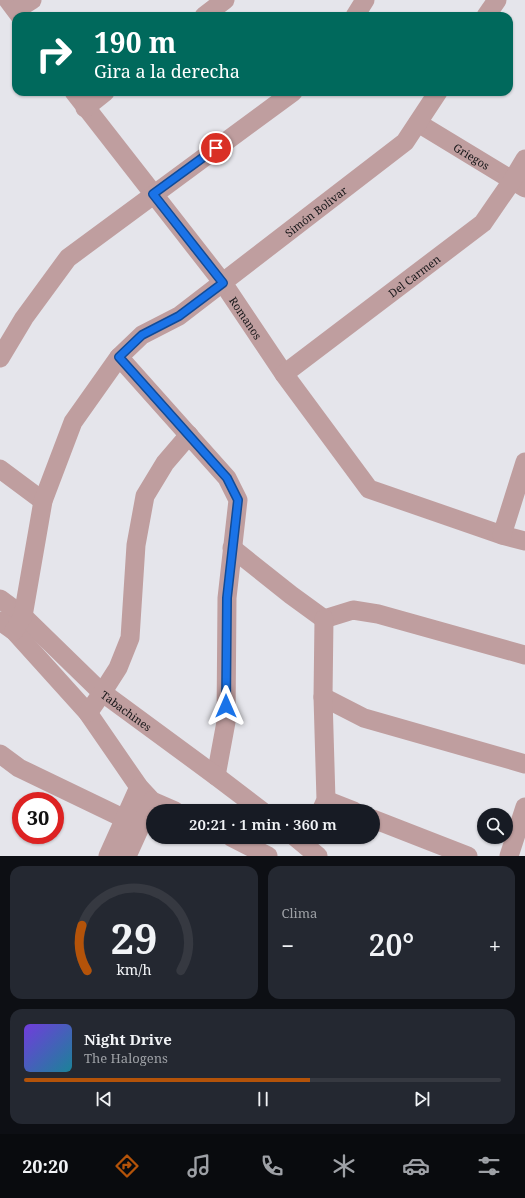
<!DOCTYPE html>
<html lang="es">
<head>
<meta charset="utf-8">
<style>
  :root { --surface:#171b24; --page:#242831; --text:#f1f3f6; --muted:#9ea1a6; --line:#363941; --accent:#b45309 }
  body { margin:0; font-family:"Noto Serif",serif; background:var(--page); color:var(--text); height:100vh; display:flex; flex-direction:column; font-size:15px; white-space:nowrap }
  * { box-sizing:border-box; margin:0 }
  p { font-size:13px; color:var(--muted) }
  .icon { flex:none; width:22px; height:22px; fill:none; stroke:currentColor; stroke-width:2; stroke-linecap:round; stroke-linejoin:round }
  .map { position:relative; height:856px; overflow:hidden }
  .drawer { display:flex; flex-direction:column; gap:10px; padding:10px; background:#0d0f14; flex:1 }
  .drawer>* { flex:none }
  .hud { position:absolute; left:12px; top:12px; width:501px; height:84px; border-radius:12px; box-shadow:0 1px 3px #0004; background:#00695c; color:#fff; overflow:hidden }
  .buttons { position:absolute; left:477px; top:808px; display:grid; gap:8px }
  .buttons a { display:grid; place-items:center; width:36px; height:36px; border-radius:50%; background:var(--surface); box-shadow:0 1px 3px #0004; font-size:20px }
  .speed { position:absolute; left:12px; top:792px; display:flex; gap:8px; font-size:20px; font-weight:700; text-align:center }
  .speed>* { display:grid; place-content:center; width:52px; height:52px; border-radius:50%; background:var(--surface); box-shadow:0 1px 3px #0004; line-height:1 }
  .speed .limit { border:6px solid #d22; background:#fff; color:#111 }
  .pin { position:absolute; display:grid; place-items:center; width:34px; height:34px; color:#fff; margin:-17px; border:2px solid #fff; border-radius:50%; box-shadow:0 1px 4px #0007 }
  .me { position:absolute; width:44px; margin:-22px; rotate:0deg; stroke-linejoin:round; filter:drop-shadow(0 0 3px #0008) }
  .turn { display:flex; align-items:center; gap:14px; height:84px; padding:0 16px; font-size:18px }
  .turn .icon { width:52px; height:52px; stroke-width:2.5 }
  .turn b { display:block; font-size:28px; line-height:34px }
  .big { font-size:30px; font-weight:600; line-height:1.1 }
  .drawer .card { flex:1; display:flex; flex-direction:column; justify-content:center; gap:6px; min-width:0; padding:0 14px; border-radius:12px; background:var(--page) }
  .drawer .dial { align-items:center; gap:0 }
  .dial svg { height:104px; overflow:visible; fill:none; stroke:var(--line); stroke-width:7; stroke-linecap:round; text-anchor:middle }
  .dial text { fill:var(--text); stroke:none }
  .song { display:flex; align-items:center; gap:12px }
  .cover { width:48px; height:48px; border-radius:6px; background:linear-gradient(135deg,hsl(260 70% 55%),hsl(190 70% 35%)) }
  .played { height:4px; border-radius:2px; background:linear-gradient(90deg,var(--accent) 60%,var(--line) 60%) }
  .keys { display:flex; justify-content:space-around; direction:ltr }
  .heat { display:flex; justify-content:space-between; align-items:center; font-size:22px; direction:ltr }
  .drawer .tiles { flex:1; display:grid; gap:10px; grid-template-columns:1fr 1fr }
  .card:last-child { grid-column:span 2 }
  .trip { position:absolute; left:146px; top:804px; width:234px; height:40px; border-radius:20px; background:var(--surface); box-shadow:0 1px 3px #0004; font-weight:600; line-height:40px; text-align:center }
  .dock { display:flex; height:64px; justify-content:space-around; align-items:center; background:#090b0e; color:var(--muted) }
  .dock .icon { width:28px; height:28px }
  .dock .current { color:var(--accent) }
  .dock b { font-size:18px; color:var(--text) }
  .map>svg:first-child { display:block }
</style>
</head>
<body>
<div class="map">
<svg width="525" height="856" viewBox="0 0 525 856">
  <rect width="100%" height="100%" fill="#e5e5eb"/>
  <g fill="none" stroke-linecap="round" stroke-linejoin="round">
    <g stroke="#bf9e9f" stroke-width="19">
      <path d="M 8,0 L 20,16"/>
      <path d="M 16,10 L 32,0"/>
      <path d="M 204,16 L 225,0"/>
      <path d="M 355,16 L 365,0"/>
      <path d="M 486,16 L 497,0"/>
      <path id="s1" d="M 74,92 L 223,283 L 284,374 L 369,489 L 502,535 L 525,541"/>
      <path d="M 85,108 L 105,92"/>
      <path id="s2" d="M 418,123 L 525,188"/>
      <path d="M 119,357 L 227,478 L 238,500 L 227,598 L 226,722 L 216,776"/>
      <path d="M 0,358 L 24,318 L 68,258 L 293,92"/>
      <path id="s3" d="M 284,374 L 483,223 L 512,181 L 525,159"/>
      <path d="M 0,469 L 43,501"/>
      <path d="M 502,535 L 525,462"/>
      <path d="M 232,548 L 291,595 L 324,619"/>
      <path id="s4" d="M 0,599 L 23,616 L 99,690 L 216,776 L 262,811"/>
      <path d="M 324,619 L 353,610 L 378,614 L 525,655"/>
      <path d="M 0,621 L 14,631 L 88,713 L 139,787 L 152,801 L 175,811"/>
      <path id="s5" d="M 14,631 L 23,616 L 43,501 L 73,422 L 119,357 L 142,335 L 179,316 L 405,142 L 438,92"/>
      <path d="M 323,697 L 364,718 L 525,764"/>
      <path d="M 88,713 L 102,693 L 118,668 L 130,638 L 136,545 L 145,496 L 165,463 L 189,435"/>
      <path d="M 0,754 L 19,768 L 125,819"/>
      <path d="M 326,800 L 354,811"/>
      <path d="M 321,811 L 326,800 L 323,697 L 324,619"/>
      <path d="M 373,819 L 468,856"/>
      <path d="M 231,837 L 268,856"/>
      <path d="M 295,837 L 318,856"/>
      <path d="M 108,856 L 139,787"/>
      <path d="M 127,856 L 152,801"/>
      <path d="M 509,856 L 525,807"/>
    </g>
  </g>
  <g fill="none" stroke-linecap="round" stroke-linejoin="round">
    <defs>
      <path id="route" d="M 216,148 L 153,194 L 223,283 L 179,316 L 142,335 L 119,357 L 227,478 L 238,500 L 227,598 L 226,706"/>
    </defs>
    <use href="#route" stroke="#114b97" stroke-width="10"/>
    <use href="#route" stroke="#1a73e8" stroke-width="7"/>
  </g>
  <g text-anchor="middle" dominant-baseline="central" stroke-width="4" stroke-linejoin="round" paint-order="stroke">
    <g font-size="11" fill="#161618" stroke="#f3f2f8">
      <text stroke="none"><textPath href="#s2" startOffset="63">Griegos</textPath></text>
      <text stroke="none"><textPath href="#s5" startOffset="544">Simón Bolivar</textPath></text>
      <text stroke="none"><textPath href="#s3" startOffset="163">Del Carmen</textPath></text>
      <text stroke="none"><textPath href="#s1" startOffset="284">Romanos</textPath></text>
      <text stroke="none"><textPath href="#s4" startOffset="169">Tabachines</textPath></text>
    </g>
  </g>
</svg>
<div class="buttons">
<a><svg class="icon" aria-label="search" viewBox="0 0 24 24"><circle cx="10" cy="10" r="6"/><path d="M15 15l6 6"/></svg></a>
</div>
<div class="speed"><div class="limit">30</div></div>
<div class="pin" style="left:216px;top:148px;background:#d93025"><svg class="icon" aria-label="arrive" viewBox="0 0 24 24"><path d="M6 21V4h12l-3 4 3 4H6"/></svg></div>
<svg class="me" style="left:226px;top:706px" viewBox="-20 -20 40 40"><path d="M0-17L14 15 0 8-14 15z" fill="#1a73e8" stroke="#fff" stroke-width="4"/></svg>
<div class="trip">20:21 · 1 min · 360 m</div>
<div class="hud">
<div class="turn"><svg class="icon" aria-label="right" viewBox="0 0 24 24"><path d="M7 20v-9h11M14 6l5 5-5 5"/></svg><div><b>190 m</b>Gira a la derecha</div></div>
</div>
</div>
<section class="drawer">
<div class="tiles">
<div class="card dial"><svg viewBox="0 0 100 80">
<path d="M14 69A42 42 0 1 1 86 69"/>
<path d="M14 69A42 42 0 0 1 10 34" stroke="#b45309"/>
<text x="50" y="56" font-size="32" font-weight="700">29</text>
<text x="50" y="72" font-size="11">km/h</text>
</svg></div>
<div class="card"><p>Clima</p>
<div class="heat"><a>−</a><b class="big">20°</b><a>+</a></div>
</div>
<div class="card">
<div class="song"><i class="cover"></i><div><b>Night Drive</b><p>The Halogens</p></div></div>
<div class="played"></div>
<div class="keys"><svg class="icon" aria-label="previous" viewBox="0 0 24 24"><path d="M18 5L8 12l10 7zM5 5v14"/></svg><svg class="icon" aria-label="pause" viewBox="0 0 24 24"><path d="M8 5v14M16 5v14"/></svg><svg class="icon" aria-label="next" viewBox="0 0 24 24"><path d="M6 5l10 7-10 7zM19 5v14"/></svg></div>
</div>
</div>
</section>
<nav class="dock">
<b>20:20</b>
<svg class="icon current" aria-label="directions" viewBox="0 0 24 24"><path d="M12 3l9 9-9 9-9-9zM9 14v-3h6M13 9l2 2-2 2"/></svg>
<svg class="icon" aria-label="music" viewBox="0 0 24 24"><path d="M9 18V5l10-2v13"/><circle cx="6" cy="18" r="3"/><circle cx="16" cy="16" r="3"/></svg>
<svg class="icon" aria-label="phone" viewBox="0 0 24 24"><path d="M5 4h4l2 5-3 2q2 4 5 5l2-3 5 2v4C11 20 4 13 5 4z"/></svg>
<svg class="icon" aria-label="climate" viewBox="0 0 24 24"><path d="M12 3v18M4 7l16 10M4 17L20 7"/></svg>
<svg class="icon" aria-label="car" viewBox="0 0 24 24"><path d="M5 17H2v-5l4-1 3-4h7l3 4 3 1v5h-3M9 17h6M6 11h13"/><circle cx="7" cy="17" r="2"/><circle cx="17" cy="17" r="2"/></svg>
<svg class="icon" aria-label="filters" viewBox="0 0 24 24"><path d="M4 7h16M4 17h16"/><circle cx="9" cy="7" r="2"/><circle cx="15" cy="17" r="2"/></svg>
</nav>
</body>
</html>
